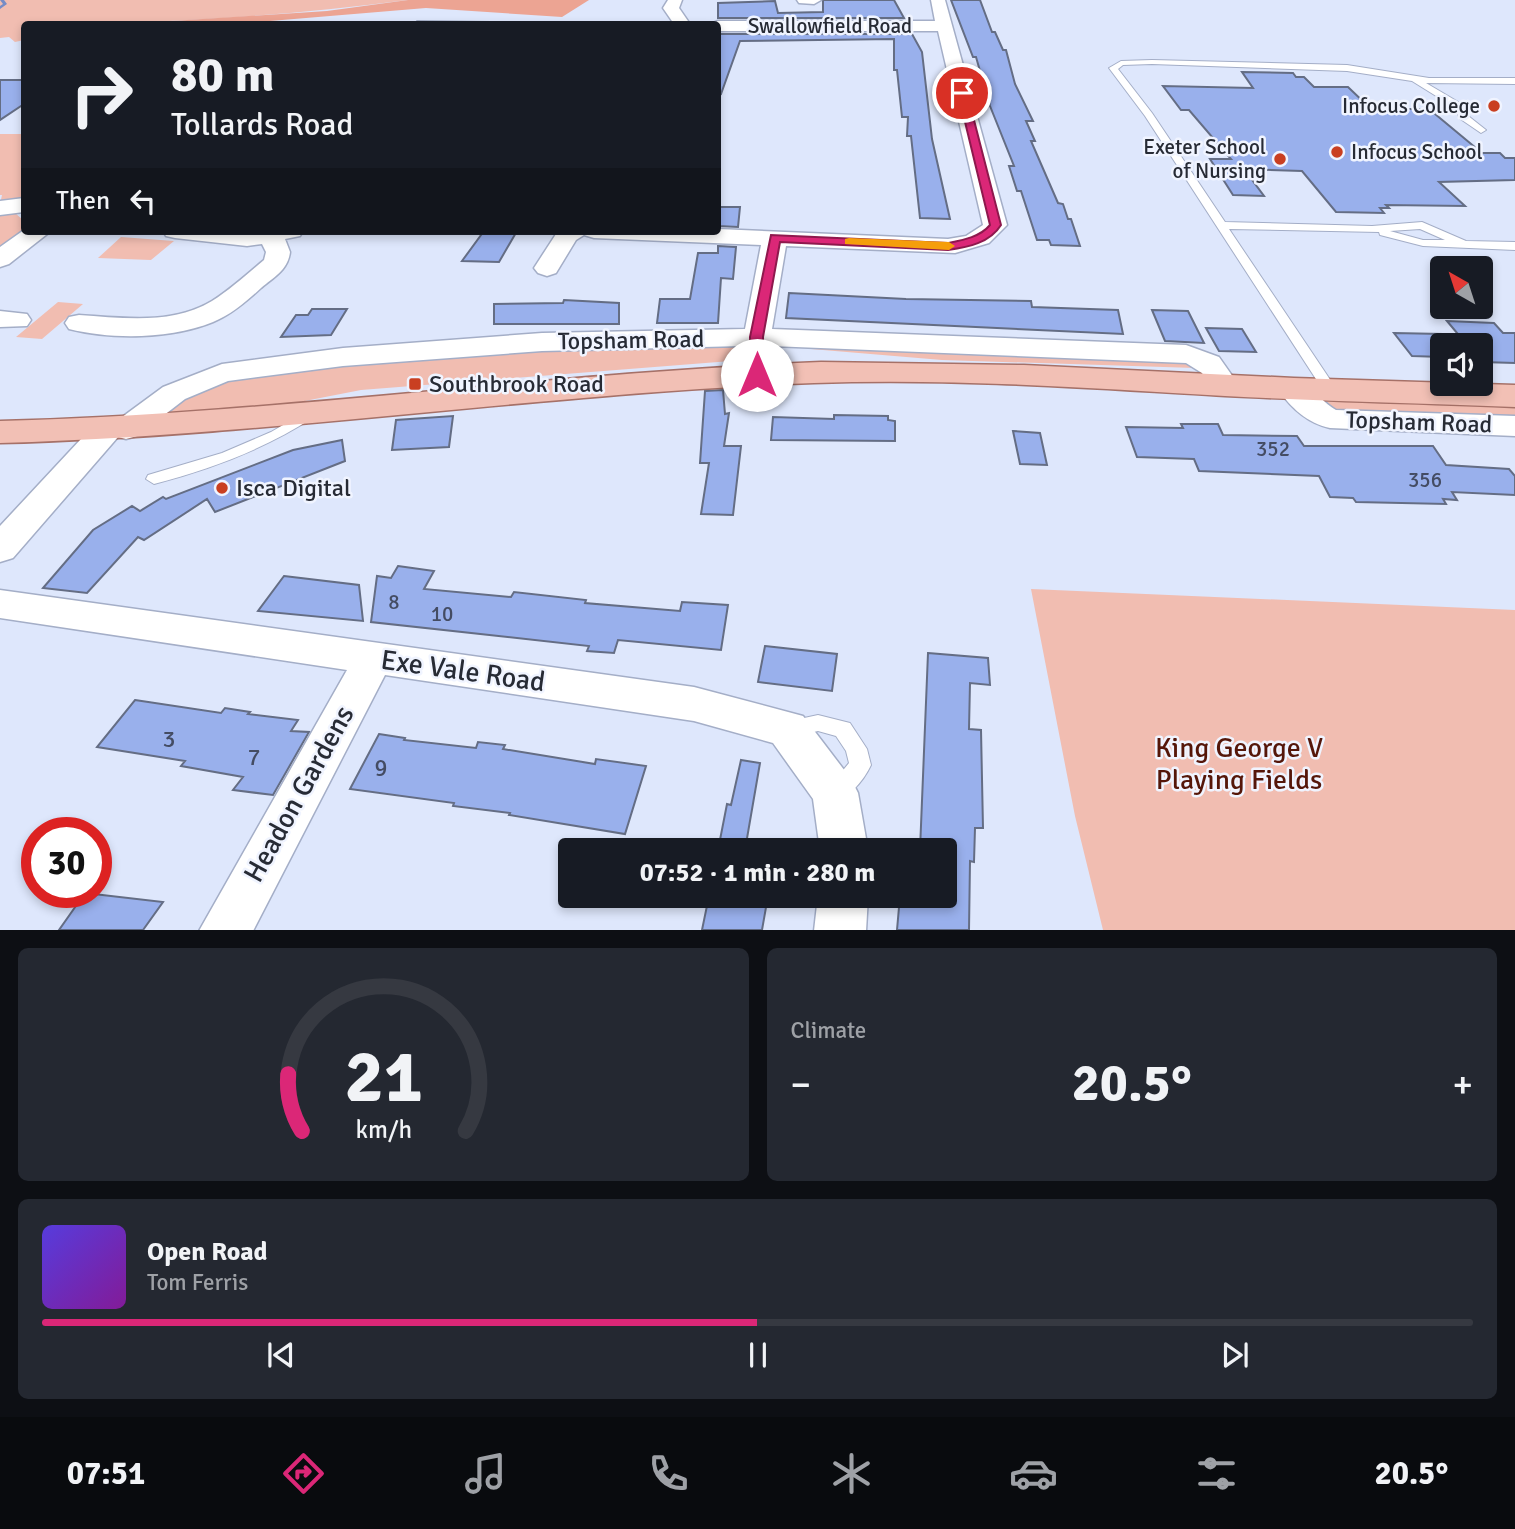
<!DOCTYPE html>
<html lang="en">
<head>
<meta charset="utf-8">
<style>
  :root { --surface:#171b24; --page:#242831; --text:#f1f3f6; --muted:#9ea1a6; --line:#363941; --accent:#db2777 }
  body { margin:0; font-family:Signika,sans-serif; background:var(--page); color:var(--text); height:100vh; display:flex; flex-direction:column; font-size:26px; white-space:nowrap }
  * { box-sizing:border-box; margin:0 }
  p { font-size:23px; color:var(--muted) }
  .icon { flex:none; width:38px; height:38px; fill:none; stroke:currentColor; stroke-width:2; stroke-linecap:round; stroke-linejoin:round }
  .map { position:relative; height:930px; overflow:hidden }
  .details { display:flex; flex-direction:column; gap:18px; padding:18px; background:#0d0f14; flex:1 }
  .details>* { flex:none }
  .guide { position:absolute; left:21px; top:21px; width:700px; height:214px; border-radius:7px; box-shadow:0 4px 10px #0003; background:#171b24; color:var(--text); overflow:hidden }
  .needle { width:46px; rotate:321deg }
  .buttons { position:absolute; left:1430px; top:256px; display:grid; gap:14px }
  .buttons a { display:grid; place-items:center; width:63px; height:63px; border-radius:7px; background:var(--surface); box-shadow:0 4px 10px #0003; font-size:35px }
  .speed { position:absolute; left:21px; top:817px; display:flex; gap:14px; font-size:35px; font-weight:700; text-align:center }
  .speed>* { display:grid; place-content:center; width:91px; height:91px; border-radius:50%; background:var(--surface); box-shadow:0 4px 10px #0003; line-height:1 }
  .speed .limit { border:10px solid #d22; background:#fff; color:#111 }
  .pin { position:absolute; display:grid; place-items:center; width:60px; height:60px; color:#fff; margin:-30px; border:4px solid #fff; border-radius:50%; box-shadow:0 2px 7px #0007 }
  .me { position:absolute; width:77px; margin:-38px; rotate:0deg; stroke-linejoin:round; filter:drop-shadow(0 0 5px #0008) }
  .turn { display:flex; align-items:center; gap:24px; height:147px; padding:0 35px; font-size:32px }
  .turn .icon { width:91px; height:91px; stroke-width:2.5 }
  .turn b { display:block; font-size:49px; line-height:60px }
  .then { display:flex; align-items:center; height:66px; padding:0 35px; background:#0003; gap:14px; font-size:26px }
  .big { font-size:52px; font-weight:700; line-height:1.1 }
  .details .widget { flex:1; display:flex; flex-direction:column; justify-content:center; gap:10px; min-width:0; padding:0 24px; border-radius:10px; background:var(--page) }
  .details .dial { align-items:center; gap:0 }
  .dial svg { height:182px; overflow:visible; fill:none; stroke:var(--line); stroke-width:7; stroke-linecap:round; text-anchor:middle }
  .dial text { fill:var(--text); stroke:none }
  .song { display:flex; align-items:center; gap:21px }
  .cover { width:84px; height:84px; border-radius:10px; background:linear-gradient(135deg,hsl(250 70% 55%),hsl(290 70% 35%)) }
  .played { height:7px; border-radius:4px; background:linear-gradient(90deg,var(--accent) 50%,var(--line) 50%) }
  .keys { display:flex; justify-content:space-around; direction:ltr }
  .heat { display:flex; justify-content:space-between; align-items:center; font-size:38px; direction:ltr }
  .details .tiles { flex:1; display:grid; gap:18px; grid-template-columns:1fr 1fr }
  .widget:last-child { grid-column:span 2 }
  .trip { position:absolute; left:558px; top:838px; width:399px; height:70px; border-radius:7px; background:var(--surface); box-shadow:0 4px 10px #0003; font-weight:700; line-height:70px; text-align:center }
  .dock { display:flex; height:112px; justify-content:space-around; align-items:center; background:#090b0e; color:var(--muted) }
  .dock .icon { width:49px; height:49px }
  .dock .selected { color:var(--accent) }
  .dock b { font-size:32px; color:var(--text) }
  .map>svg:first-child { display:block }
</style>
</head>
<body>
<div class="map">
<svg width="1515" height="931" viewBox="0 0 1515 931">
  <rect width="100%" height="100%" fill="#dee7fc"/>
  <path fill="#f1bdb1" d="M 0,0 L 408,0 C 281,17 153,24 24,24 L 24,40 L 15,42 L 9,37 L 0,38 Z
    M 0,134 L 24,134 L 24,191 L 20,199 L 0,204 L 2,195 L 0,195 Z
    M 14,212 L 24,221 L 25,231 L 0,247 L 0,213 Z
    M 121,237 L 174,241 L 151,260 L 98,258 Z
    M 58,302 L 83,304 L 42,339 L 16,337 Z
    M 798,343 L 1179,360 L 1197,364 L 1195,368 L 942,360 L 811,349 Z
    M 737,344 L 731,361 L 361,390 L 274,407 L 148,418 L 210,380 L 408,356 Z
    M 1323,400 L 1515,407 L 1515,421 L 1344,414 L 1320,403 Z
    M 1031,589 L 1515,610 L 1515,930 L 1103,930 L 1075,816 Z"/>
  <path fill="#eca493" d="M 408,0 L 589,0 L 562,17 L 426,8 L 258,22 L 256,24 L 126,24 L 327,11 Z"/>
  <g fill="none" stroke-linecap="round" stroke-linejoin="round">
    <path fill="#768cc6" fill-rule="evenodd" d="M 0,0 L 4,0 L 7,4 L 0,9 L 0,6 L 3,4 Z"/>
  </g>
  <path fill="#99b0ec" stroke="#646d84" stroke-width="2" d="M 823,0 L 894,0 L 904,18 L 718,18 L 718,3 L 775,1 L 778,13 L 823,12 Z
    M 951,0 L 980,0 L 992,32 L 995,32 L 1003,50 L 1006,50 L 1015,84 L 1033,121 L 1026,121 L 1035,141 L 1031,141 L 1058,203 L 1063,204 L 1068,219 L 1071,219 L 1080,246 L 1051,245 L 1049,240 L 1037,240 L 1021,191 L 1017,191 L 1009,166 L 1014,166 L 990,106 L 976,57 L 973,57 Z
    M 718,34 L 912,34 L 922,52 L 932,139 L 950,219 L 920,218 L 911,136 L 907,136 L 908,117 L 902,117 L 897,70 L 894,70 L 894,39 L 740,41 L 721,94 L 718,93 Z
    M 1242,72 L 1293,73 L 1296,77 L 1304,77 L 1314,87 L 1348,87 L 1371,109 L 1429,109 L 1482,153 L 1500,153 L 1505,158 L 1515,158 L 1515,180 L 1439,182 L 1465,206 L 1386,205 L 1389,208 L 1380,208 L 1384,213 L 1336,212 L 1302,171 L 1244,169 L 1264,196 L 1233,195 L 1210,159 L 1231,159 L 1189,110 L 1181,110 L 1163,86 L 1253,88 Z
    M 0,80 L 24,80 L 24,104 L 0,120 Z
    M 718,207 L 740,207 L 738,227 L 718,226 Z
    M 484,231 L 517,231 L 499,262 L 462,261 Z
    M 718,246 L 736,247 L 733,279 L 721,278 L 718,323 L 657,323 L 660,299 L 690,299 L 698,253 L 718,253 Z
    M 789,293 L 906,299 L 1031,301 L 1032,307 L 1118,310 L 1123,334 L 786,318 Z
    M 564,300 L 619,303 L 619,324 L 494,324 L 494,304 L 563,303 Z
    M 312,309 L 347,309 L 331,335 L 281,337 L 296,315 L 308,315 Z
    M 1152,310 L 1188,311 L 1204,343 L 1165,341 Z
    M 1447,321 L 1494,323 L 1503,333 L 1515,333 L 1515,363 L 1482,362 L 1480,345 L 1467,345 Z
    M 1206,328 L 1242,329 L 1256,352 L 1219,351 Z
    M 1394,333 L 1442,334 L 1442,357 L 1412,356 Z
    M 723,390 L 725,414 L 729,413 L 724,446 L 741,446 L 733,515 L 701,514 L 709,463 L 700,463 L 705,391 Z
    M 834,415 L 888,416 L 888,420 L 895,421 L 895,441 L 771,440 L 773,417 L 834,419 Z
    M 453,416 L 449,447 L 392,450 L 396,420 Z
    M 1181,424 L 1218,424 L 1223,435 L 1297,436 L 1304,446 L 1433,446 L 1446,465 L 1509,469 L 1515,476 L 1515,495 L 1452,492 L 1457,500 L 1443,499 L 1446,504 L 1356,502 L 1353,498 L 1330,497 L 1319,476 L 1199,471 L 1194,459 L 1137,457 L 1126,427 L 1183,428 Z
    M 1013,431 L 1040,433 L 1047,465 L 1020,464 Z
    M 342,440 L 345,461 L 215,512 L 207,499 L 144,540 L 138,537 L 87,593 L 43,588 L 93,530 L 132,506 L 140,511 L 163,497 L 166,499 L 293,450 Z
    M 398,566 L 434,571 L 424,589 L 511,597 L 514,592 L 586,600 L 585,603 L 680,611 L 682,602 L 728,605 L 721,650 L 618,640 L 614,653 L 587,651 L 589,646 L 371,622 L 377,576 L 391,578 Z
    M 284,576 L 359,585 L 363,621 L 258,611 Z
    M 765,646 L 837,654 L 832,691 L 758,682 Z
    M 928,653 L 988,658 L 990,685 L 970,683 L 969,729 L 981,730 L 983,828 L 975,828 L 974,862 L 970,861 L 969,930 L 897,930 L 900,896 L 945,896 L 945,850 L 920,850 Z
    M 135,700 L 221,713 L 225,708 L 250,712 L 248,714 L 298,720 L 291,731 L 309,732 L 273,795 L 233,790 L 243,777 L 181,766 L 185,761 L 97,747 Z
    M 379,734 L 405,738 L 404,740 L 476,748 L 478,742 L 505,745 L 503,749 L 595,764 L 596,759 L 646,766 L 625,834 L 509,815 L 510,813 L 453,806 L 454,803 L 350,789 Z
    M 741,760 L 760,763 L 745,850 L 718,850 L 727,804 L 731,805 Z
    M 85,893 L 163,902 L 143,930 L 59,930 Z
    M 709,896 L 768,896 L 762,930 L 702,930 Z"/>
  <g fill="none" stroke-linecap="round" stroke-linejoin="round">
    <defs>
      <path id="lane" d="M 417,21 L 491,22 L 495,24 L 417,24 Z
        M 1152,60 L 1347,65 L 1429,78 L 1515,78 L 1515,84 L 1426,83 L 1465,106 L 1467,115 L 1486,130 L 1481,133 L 1459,118 L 1457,109 L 1412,81 L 1347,71 L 1152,64 L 1123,65 L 1118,69 L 1152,113 L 1225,222 L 1372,226 L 1422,222 L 1466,241 L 1515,242 L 1515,250 L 1423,246 L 1380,235 L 1379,232 L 1229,229 L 1337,390 L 1335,393 L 1325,393 L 1145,116 L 1109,68 L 1121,61 ZM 1420,229 L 1445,240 L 1423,240 L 1390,231 Z
        M 309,410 L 314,411 L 316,414 L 314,417 C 265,449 211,469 154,484 L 146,479 L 148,475 L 222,453 L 271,432 Z
        M 818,715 L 850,723 L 867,749 L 871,765 C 864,780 846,804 829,798 L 826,791 L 849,763 L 846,751 L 836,736 L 818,731 L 788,738 L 781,735 L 778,729 L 781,723 Z"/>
      <path id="street" d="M 668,0 L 682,0 L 679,8 L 690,24 L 674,24 L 663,8 Z
        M 797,0 L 821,0 L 814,4 L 799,3 Z
        M 931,0 L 945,0 L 1007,225 L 989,243 L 955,253 L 786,246 L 772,329 L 1186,345 L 1219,357 L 1238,384 L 1234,390 L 1223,393 L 1212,390 L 1202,373 L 1186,363 L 771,346 L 772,375 L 768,381 L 757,384 L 746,381 L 742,375 L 743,346 L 542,351 L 343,366 L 228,381 L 185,399 L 137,436 L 126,439 L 118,437 L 13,558 L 0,562 L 0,526 L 95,424 L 106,421 L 114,423 L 163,387 L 222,364 L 343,348 L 542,333 L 745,329 L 761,245 L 594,238 L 584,235 L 576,240 L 556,273 L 547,276 L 538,273 L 534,268 L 558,231 L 718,229 L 948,239 L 966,236 L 983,225 L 938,31 L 718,31 L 718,24 L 711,24 L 718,21 L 935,21 Z
        M 24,198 L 24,212 L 0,215 L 0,201 Z
        M 24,230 L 51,231 L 9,264 L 0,267 L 0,247 Z
        M 163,231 L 303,231 L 300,236 L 285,239 L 290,252 C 288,270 274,277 261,288 C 247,301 231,315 213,322 C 171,339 113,340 69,329 L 65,323 L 69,317 L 79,315 C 124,318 172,325 212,301 C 231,289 247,274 264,260 L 266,252 L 262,244 L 247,246 L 175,238 L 166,236 Z
        M 0,311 L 27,314 L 31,320 L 27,326 L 0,327 Z
        M 1293,380 C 1311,384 1320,401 1336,410 L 1515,416 L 1515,436 L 1330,428 C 1307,423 1291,408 1278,389 L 1282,383 Z
        M 0,590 L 694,687 L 803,716 L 851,779 L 858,793 L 868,850 L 820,850 L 813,799 L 773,743 L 694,721 L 385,675 L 253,931 L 199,931 L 347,670 L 0,618 Z
        M 818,896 L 868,896 L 866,931 L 814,931 Z"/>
      <path id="primary" d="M 821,362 L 1024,365 L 1294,378 L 1515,385 L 1515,407 C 1418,403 1322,401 1225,396 C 1089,388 951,378 814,383 C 542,393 272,436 0,443 L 0,421 C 275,414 546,373 821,362 Z"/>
    </defs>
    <use href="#lane" stroke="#a4aec7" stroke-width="2"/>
    <use href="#street" stroke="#a4aec7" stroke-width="3"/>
    <use href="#primary" stroke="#a67168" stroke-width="3"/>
    <use href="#lane" fill="#fff" fill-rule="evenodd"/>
    <use href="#street" fill="#fff" fill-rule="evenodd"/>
    <use href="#primary" fill="#f2c0b5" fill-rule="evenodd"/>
  </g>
  <path fill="#db2777" stroke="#8e194d" stroke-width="2" d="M 962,91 L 967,93 L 1001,225 C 990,243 968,247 948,250 L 780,242 L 763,337 L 764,375 L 757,379 L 752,378 L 750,337 L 771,235 L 948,243 C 963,240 980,237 990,225 L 958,93 Z"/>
  <path fill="#f59e0b" d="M 849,238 L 949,242 L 955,246 L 949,250 L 845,244 L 845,239 Z"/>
  <g fill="#c93f21" stroke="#f0f4ff" stroke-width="2.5">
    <circle cx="1494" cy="106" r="7"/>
    <circle cx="1337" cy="152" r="7"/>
    <circle cx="1280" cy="159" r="7"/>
    <rect x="408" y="377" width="14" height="14" rx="3.5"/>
    <circle cx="222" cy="488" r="7"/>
  </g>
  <g text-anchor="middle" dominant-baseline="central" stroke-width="5" stroke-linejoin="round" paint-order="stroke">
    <g font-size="21" fill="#272b35" stroke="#f0f4ff">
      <text x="830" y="26">Swallowfield Road</text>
    </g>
    <g font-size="21" fill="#272b35" stroke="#f0f4ff" text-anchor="end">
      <text x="1480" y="106">Infocus College</text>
      <text x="1266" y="147">Exeter School<tspan x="1266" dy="24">of Nursing</tspan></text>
      <text x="1351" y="152" text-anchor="start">Infocus School</text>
    </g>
    <g font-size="21" fill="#444c63">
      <text x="1273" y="449">352</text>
      <text x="1425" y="480">356</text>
      <text x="394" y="602">8</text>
      <text x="442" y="614">10</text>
    </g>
    <g font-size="24" fill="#272b35" stroke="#f0f4ff">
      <text transform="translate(631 340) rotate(-1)">Topsham Road</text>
      <text transform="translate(1419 422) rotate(2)">Topsham Road</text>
    </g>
    <g font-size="24" fill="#272b35" stroke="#f0f4ff" text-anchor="start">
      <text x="429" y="384">Southbrook Road</text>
      <text x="236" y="488">Isca Digital</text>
    </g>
    <g font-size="24" fill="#444c63">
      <text x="169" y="739">3</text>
      <text x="254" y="757">7</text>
      <text x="381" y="768">9</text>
    </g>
    <g font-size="28" fill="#272b35" stroke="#f0f4ff">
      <text transform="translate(463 671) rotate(8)">Exe Vale Road</text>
      <text transform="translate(299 794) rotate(-61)">Headon Gardens</text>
    </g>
    <g font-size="28" fill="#551609" stroke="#f0f4ff">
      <text x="1239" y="748">King George V<tspan x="1239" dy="32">Playing Fields</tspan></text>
    </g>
  </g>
</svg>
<div class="buttons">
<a><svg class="needle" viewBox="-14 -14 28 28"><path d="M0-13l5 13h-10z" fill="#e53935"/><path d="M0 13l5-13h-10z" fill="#9ea1a6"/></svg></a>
<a><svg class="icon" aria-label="sound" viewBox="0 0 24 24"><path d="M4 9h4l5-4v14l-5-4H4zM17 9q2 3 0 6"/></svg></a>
</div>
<div class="speed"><div class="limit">30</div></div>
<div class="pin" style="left:962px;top:93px;background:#d93025"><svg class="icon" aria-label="arrive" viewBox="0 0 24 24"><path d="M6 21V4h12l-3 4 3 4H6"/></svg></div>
<svg class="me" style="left:757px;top:375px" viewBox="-20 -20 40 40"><circle r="19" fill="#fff"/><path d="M0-13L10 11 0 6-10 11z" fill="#db2777"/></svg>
<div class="trip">07:52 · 1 min · 280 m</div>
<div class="guide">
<div class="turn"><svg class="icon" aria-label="right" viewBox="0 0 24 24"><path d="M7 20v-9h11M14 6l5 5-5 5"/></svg><div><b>80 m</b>Tollards Road</div></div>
<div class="then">Then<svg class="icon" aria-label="left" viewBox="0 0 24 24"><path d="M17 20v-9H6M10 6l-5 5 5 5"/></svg></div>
</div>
</div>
<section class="details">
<div class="tiles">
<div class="widget dial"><svg viewBox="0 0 100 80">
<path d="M14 69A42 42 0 1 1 86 69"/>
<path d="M14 69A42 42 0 0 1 8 44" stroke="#db2777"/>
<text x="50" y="56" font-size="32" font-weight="700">21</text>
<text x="50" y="72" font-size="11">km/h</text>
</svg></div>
<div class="widget"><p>Climate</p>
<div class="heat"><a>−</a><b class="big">20.5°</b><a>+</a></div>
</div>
<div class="widget">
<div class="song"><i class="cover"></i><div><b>Open Road</b><p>Tom Ferris</p></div></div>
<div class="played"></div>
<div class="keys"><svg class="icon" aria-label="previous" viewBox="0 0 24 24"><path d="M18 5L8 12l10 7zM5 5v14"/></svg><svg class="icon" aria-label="pause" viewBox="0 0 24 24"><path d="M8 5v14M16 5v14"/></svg><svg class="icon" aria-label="next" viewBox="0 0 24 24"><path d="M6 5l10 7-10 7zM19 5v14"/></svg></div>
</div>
</div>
</section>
<nav class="dock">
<b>07:51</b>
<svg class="icon selected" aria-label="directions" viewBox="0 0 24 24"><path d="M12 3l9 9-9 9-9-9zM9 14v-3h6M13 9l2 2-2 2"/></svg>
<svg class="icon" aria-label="music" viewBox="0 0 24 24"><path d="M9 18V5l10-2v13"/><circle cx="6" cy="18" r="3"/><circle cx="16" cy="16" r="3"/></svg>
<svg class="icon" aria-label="phone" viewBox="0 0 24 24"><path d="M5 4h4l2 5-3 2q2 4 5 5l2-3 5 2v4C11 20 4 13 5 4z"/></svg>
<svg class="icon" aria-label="climate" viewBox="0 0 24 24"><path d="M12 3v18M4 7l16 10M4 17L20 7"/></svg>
<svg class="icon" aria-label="car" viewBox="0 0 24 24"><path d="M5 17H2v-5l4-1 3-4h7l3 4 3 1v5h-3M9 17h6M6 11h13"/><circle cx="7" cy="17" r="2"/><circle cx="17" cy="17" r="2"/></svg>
<svg class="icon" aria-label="filters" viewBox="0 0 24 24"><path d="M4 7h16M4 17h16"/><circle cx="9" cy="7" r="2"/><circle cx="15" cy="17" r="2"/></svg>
<b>20.5°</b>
</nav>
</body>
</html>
